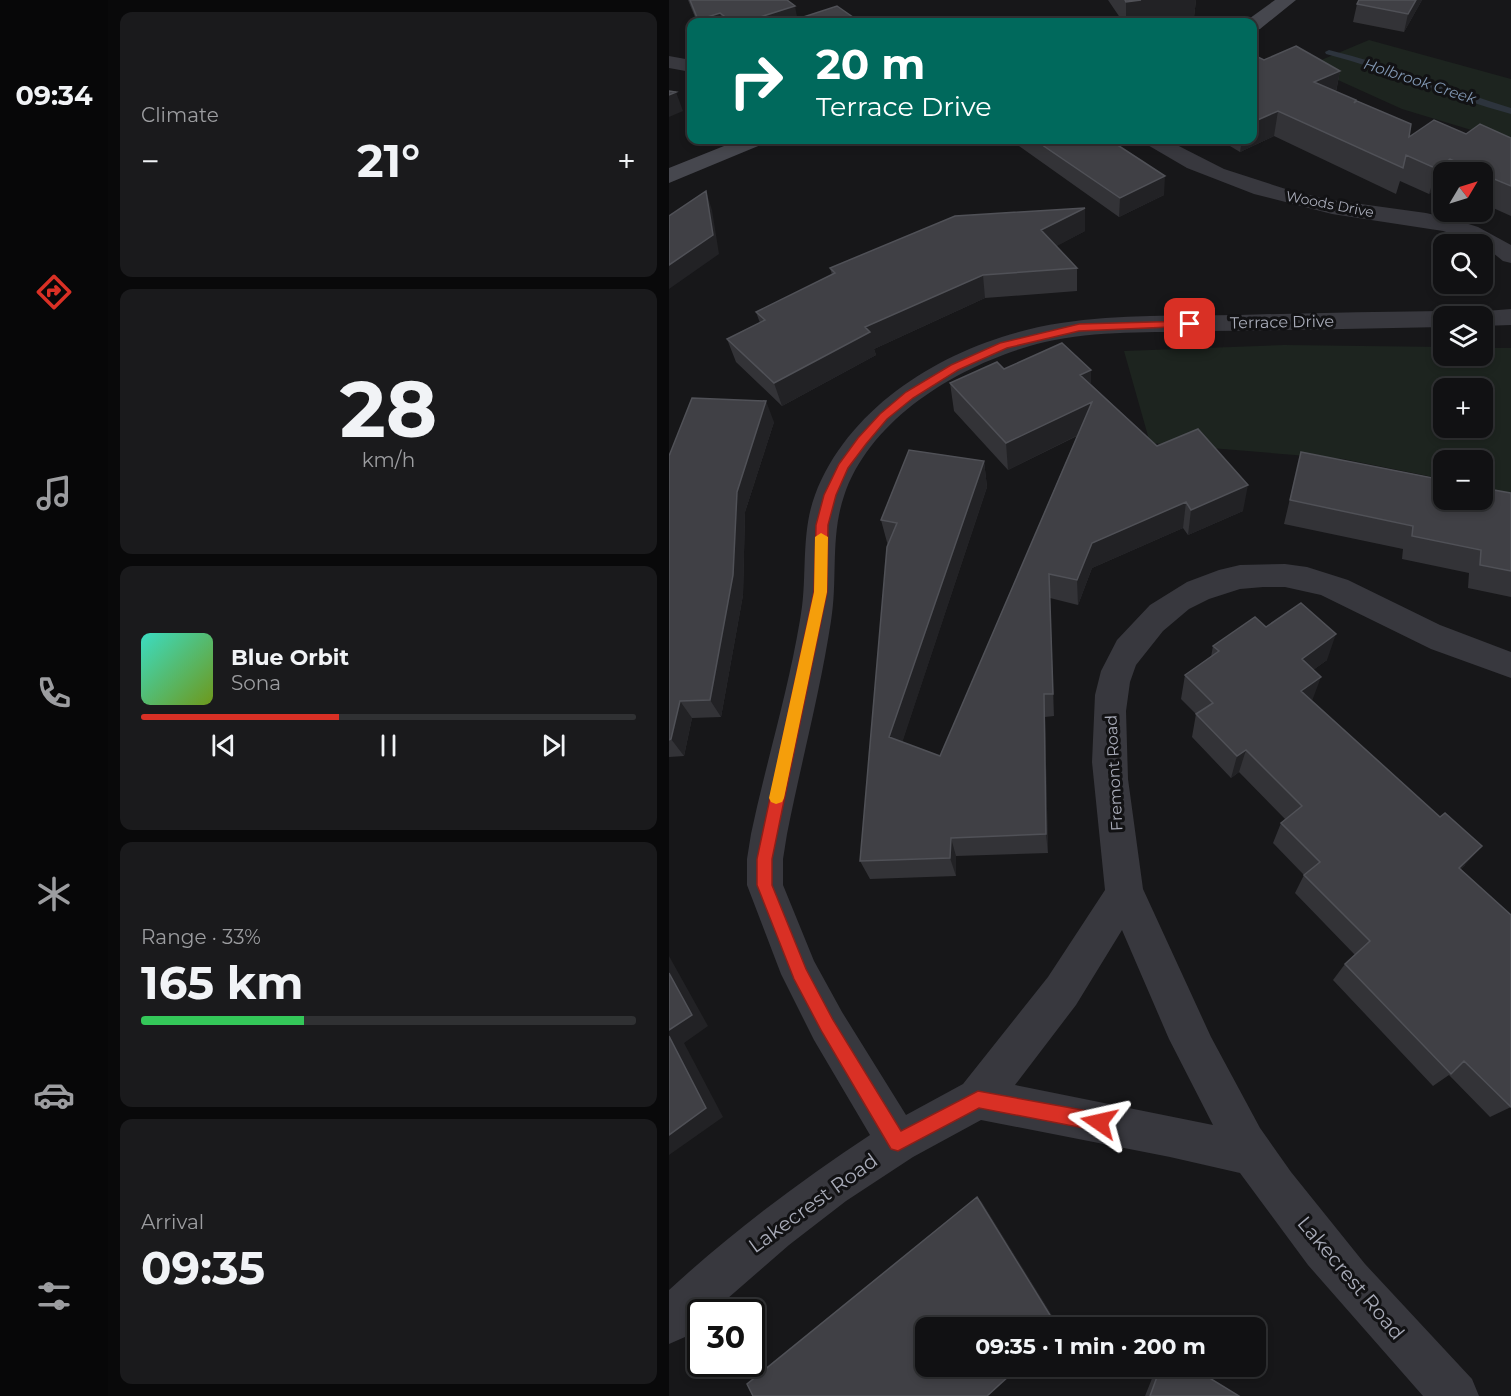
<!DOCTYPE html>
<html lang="en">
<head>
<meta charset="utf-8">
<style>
  :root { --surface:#111113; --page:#1a1a1c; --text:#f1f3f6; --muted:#9c9da0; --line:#303133; --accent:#d93025 }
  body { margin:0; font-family:Montserrat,sans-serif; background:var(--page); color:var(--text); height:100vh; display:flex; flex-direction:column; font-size:22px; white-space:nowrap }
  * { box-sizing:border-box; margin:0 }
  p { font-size:20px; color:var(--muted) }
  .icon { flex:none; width:33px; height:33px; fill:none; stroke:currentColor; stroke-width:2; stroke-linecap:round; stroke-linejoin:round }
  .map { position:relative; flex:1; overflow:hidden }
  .sheet { display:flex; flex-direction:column; gap:12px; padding:12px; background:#09090a; width:561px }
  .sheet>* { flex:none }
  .top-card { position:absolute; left:18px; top:18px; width:570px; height:126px; border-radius:12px; box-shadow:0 3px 9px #0003,0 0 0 2px var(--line); background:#00695c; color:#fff; overflow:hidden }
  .needle { width:39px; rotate:52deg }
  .controls { position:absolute; left:764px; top:162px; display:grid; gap:12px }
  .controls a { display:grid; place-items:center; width:60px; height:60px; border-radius:12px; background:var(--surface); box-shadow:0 3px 9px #0003,0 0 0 2px var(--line); font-size:30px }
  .speed { position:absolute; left:18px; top:1299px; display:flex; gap:12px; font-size:30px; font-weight:700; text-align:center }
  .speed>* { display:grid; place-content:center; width:78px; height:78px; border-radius:50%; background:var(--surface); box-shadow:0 3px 9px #0003,0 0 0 2px var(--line); line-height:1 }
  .speed .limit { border:3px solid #111; border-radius:9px; background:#fff; color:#111 }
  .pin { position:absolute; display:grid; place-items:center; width:51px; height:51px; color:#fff; margin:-26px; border-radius:12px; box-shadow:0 3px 9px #0006 }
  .me { position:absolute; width:66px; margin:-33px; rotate:281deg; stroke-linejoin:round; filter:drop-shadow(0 0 4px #0008) }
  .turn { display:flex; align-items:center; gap:21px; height:126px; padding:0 30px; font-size:27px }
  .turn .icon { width:78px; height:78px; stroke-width:2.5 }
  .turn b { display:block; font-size:42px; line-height:51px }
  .big { font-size:45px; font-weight:700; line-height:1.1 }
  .sheet .card { flex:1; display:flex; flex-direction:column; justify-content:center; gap:9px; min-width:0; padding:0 21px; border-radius:12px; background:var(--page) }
  .sheet .dial { align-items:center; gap:0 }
  .dial b { font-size:78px; line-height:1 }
  .song { display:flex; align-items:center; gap:18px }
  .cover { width:72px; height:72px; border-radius:9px; background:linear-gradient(135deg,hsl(170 70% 55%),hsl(80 70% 35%)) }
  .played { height:6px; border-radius:3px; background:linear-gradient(90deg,var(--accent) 40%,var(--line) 40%) }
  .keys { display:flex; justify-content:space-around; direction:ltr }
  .heat { display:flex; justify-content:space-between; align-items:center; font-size:33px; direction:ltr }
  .charge { height:9px; border-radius:4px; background:linear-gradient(90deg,#34c759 33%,var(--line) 0) }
  .trip { position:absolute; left:246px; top:1317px; width:351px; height:60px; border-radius:12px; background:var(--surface); box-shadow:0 3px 9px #0003,0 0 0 2px var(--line); font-weight:700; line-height:60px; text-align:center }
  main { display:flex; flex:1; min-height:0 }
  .menu { display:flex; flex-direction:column; width:108px; justify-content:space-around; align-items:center; background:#070708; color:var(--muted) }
  .menu .icon { width:42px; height:42px }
  .menu .on { color:var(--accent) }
  .menu b { font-size:27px; color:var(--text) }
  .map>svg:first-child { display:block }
</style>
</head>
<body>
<main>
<nav class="menu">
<b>09:34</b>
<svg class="icon on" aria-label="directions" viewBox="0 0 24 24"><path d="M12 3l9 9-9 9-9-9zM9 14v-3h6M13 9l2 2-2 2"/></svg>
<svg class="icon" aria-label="music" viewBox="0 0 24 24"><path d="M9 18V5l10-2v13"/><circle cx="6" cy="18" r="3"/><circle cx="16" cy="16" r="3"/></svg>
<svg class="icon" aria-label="phone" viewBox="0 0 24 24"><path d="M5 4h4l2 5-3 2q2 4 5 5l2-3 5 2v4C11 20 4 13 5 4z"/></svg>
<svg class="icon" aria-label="climate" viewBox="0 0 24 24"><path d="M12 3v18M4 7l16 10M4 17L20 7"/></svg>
<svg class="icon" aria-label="car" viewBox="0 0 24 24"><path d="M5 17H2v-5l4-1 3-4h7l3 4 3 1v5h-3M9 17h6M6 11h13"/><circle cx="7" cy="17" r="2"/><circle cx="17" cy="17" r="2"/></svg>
<svg class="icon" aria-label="filters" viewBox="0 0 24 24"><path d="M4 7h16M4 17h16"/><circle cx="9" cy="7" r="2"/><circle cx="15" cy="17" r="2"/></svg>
</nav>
<section class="sheet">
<div class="card"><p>Climate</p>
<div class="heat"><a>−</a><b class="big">21°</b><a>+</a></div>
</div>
<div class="card dial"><b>28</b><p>km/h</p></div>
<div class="card">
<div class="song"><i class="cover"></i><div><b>Blue Orbit</b><p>Sona</p></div></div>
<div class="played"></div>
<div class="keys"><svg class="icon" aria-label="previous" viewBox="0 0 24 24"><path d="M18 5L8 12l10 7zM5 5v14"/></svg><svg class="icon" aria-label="pause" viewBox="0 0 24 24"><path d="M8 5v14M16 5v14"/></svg><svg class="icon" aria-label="next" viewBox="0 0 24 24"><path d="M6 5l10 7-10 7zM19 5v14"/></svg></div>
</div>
<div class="card"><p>Range · 33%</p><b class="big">165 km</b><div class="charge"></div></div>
<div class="card"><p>Arrival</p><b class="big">09:35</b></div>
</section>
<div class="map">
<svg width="842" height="1396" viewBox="0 0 842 1396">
  <rect width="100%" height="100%" fill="#171719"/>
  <path fill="#1d241f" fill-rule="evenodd" d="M 700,40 L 842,79 L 842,142 L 733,109 L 638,66 Z
    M 615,345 L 774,347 L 774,356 L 813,356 L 813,348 L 842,348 L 842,494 L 813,488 L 813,460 L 774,460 L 774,479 L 674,459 L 481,443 L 455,351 ZM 774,388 L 813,388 L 813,428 L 774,428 Z"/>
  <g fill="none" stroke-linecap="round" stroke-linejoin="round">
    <path fill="#2d343d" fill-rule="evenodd" d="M 660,50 C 722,65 781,89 842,108 L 842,114 C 779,97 720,70 657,54 L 656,52 Z"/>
    <path fill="#38383e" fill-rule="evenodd" d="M 0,56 L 22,60 L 22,72 L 0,68 Z
      M 473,140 L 498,140 L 555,169 L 623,191 L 663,200 L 757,213 L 787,220 L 809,227 L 842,245 L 842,263 L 834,261 L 813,244 L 774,231 L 663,214 L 585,194 L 518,168 L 477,144 Z
      M 842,309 L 842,325 L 813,326 L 813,316 L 801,316 L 804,312 Z
      M 774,311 L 783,313 L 785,316 L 774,316 L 774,327 C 695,329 616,330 537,331 C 484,333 428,330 376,342 C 297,361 202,415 175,496 C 161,537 169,580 162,621 C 151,693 132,763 118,834 L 114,859 L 114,885 L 145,961 L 173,1012 L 237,1115 L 294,1084 L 379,977 L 436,890 L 423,762 L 426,695 L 432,671 L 448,640 L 481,605 L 518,582 L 550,570 L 571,565 L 616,564 L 638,567 L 679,580 L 771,625 L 842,652 L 842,678 L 762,649 L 652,595 L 616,587 L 594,587 L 571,589 L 540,599 L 520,609 L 494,631 L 467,665 L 461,682 L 457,711 L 459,779 L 474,889 L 542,1037 L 591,1128 L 622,1172 L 696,1264 L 803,1379 L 810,1396 L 754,1396 L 639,1265 L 571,1173 L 501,1157 L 312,1120 L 244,1157 L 177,1201 L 120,1245 L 43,1312 L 32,1312 L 32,1323 L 16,1337 L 0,1344 L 0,1290 C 63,1232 130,1182 201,1135 L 145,1040 L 112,974 L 78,885 L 78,859 L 82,834 C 97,763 119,692 131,620 C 139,579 131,535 146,495 C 183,397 293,338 392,323 C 451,314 511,316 570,315 C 638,313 706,312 774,311 ZM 453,930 L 500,1039 L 544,1125 L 346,1085 L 407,1005 Z"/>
    <path fill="#46474e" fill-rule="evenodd" d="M 606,0 L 627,0 L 591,29 L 584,31 L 584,22 L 577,21 Z
      M 70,140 L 98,140 L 94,144 L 0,183 L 0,168 Z"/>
  </g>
  <path fill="#333337" d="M 19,0 L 118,0 L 129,19 L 191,22 L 28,22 Z
    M 439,0 L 527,0 L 525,17 L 487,22 L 454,22 Z
    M 690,0 L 753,0 L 735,32 L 684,22 L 688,4 Z
    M 595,60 L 671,71 L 667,92 L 686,102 L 740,137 L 797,134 L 842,138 L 842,216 L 813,203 L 813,172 L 774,172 L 774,186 L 773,185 L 760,194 L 731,181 L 727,194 L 605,136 L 571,152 L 551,140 L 584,140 Z
    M 349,140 L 441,140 L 495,195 L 450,217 L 350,146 Z
    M 416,231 L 387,246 L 408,268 L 408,291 L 316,298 L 205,349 L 207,355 L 113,406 L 67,362 L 58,339 L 91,323 L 87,312 L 163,275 L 161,268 Z
    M 422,370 L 422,384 L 488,446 L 574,511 L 519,535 L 514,528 L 423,568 L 409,605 L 381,598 L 385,716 L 376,717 L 379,853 L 287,856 L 287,876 L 201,879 L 191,861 L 219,546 L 212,520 L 315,461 L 318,487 L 233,742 L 271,756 L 408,436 L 339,470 L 285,411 L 281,383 Z
    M 105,422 L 76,512 L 74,595 L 52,717 L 23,718 L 15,756 L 0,757 L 0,456 Z
    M 632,452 L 842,493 L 842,597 L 799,588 L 800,573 L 733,559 L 734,549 L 615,524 Z
    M 544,646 L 658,660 L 644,670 L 643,701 L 796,865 L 792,869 L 842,1107 L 821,1117 L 780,1075 L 764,1086 L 664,980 L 676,964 L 686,955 L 626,893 L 635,875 L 604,843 L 612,823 L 617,820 L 570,772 L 562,778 L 523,737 L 527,714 L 512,699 L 516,675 L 542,657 Z
    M 488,1366 L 521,1366 L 570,1396 L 476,1396 Z"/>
  <path fill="#222225" d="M 472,0 L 527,0 L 525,17 L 487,22 L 457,22 L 457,2 Z
    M 747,0 L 753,0 L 735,32 L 739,14 Z
    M 126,6 L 129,22 L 75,22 Z
    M 51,13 L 54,22 L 30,22 L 29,20 Z
    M 671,71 L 666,96 L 645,82 Z
    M 7,92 L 14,111 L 0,117 L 0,95 Z
    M 609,111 L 605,136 L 571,152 L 573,140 L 584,140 L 584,122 Z
    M 781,159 L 777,172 L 774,172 L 774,181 L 773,185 L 760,194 L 768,169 Z
    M 496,176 L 495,195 L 450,217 L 451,198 Z
    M 37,191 L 43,210 L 50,254 L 0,289 L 0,265 Z
    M 416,208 L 416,231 L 373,254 L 372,230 Z
    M 314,275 L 316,298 L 205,349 L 207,355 L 113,406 L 105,383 L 196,327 Z
    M 422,370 L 422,397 L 411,375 Z
    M 97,401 L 105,422 L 76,512 L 74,595 L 52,717 L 41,700 L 68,492 Z
    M 423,402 L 423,428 L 339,470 L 337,443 Z
    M 315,461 L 318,487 L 228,758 L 220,737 Z
    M 579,485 L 574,511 L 519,535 L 522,510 Z
    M 517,502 L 514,528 L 423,568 L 409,605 L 408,580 L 423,543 Z
    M 380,574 L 381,598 L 385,716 L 384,694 Z
    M 667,634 L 658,660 L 625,684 L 633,659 Z
    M 652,677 L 643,701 L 632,691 Z
    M 375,694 L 376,717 L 379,853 L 377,834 Z
    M 11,701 L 23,718 L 15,756 L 2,739 Z
    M 577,750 L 570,772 L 562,778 L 568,756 Z
    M 282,838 L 287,856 L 287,876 L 281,858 Z
    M 813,846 L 796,865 L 775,886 L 790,868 Z
    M 0,956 L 39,1026 L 15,1043 L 54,1117 L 0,1155 Z
    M 308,1197 L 313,1202 L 391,1328 L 389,1328 Z"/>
  <path fill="#404045" stroke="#505157" stroke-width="1.5" d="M 21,0 L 118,0 L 126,6 L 75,22 L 63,22 L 51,13 L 29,20 Z
    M 456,0 L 472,0 L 457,2 Z
    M 690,0 L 747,0 L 739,14 L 688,4 Z
    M 168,6 L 191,22 L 119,22 Z
    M 627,46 L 671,71 L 645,82 L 687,100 L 685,103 L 688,101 L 742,124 L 740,137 L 765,120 L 797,134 L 811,124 L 842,138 L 842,186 L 813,174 L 813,172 L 810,172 L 781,159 L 768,169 L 737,155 L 734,168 L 609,111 L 584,122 L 584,59 L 589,57 L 595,60 Z
    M 0,91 L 7,92 L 0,95 Z
    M 366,140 L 441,140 L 496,176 L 451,198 Z
    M 37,191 L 44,235 L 0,265 L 0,216 Z
    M 416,208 L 372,230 L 408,268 L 314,275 L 196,327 L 201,332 L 105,383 L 58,339 L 96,320 L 87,312 L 166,273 L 161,268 L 286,216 Z
    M 393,343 L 422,370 L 411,375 L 488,446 L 529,429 L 579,485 L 522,510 L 517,502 L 423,543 L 408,580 L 380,574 L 384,694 L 375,694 L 377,834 L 282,838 L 281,858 L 191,861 L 218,547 L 228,523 L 212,520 L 240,450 L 315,461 L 220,737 L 271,756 L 423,402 L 337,443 L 281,383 L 328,362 L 335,369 Z
    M 23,398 L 97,401 L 68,492 L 64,575 L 41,700 L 11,701 L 2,739 L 0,740 L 0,456 Z
    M 632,452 L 774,480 L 774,500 L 813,500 L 813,488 L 842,493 L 842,571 L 811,565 L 812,550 L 743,536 L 744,526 L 621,500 Z
    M 632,603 L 667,634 L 633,659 L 652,677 L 632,691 L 771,817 L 776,813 L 813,846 L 790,868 L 842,915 L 842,1107 L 795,1061 L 782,1074 L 676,964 L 701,941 L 635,875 L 651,862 L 612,823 L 633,806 L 577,750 L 568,756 L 527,714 L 544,703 L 516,675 L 550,651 L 544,646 L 586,617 L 597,627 Z
    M 0,973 L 23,1015 L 0,1030 Z
    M 0,1036 L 37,1108 L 0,1135 Z
    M 308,1197 L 389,1328 L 256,1328 L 256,1366 L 351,1366 L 318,1396 L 84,1396 L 78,1384 Z
    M 492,1366 L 521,1366 L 570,1396 L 481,1396 Z"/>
  <path fill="#d93025" stroke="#8d1f18" stroke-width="1.5" d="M 521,321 L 524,321 L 524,326 L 410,331 L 338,348 L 289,370 L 244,398 L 218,419 L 197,444 L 179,468 L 167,495 L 159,525 L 158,592 L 103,859 L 103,885 L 137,969 L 164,1020 L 232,1131 L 309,1091 L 430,1113 L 436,1116 L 439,1122 L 436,1128 L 430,1131 L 310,1108 L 229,1151 L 222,1149 L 153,1032 L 125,979 L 88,885 L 88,859 L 145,592 L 147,525 L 155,495 L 170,464 L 189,438 L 211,414 L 237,392 L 282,365 L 331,343 L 410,324 Z"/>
  <path fill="#f59e0b" d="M 152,533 L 159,537 L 158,592 L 115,798 L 113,802 L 107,804 L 102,802 L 100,798 L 145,592 L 146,537 Z"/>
  <g text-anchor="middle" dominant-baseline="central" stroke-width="6" stroke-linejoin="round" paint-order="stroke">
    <g font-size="14" fill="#a9acb9" stroke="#121214">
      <text transform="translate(661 204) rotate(11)">Woods Drive</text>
    </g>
    <g font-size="15" font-style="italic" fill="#8197b3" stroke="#121214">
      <text transform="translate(751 81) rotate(18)">Holbrook Creek</text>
    </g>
    <g font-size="16" fill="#a9acb9" stroke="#121214">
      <text transform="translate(613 322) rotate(-1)">Terrace Drive</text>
      <text transform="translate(445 773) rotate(-93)">Fremont Road</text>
    </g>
    <g font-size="20" fill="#a9acb9" stroke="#121214">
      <text transform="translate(144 1203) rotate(-36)">Lakecrest Road</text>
      <text transform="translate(682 1278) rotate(50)">Lakecrest Road</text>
    </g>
  </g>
</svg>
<div class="controls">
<a><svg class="needle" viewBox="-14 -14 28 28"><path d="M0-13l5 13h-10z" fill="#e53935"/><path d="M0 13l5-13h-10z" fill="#9c9da0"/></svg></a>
<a><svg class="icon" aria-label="search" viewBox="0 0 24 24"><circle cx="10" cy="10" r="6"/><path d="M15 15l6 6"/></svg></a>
<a><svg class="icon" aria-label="layers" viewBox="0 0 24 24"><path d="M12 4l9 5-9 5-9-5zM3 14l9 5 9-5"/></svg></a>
<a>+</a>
<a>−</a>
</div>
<div class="speed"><div class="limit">30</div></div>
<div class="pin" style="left:521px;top:324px;background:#d93025"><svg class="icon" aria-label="arrive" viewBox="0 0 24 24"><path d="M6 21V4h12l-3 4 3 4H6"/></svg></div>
<svg class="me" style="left:430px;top:1122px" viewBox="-20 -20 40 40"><path d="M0-17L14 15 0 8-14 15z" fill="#d93025" stroke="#fff" stroke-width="4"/></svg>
<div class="trip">09:35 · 1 min · 200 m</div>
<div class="top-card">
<div class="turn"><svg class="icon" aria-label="right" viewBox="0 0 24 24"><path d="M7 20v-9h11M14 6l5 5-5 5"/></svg><div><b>20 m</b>Terrace Drive</div></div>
</div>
</div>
</main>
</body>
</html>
